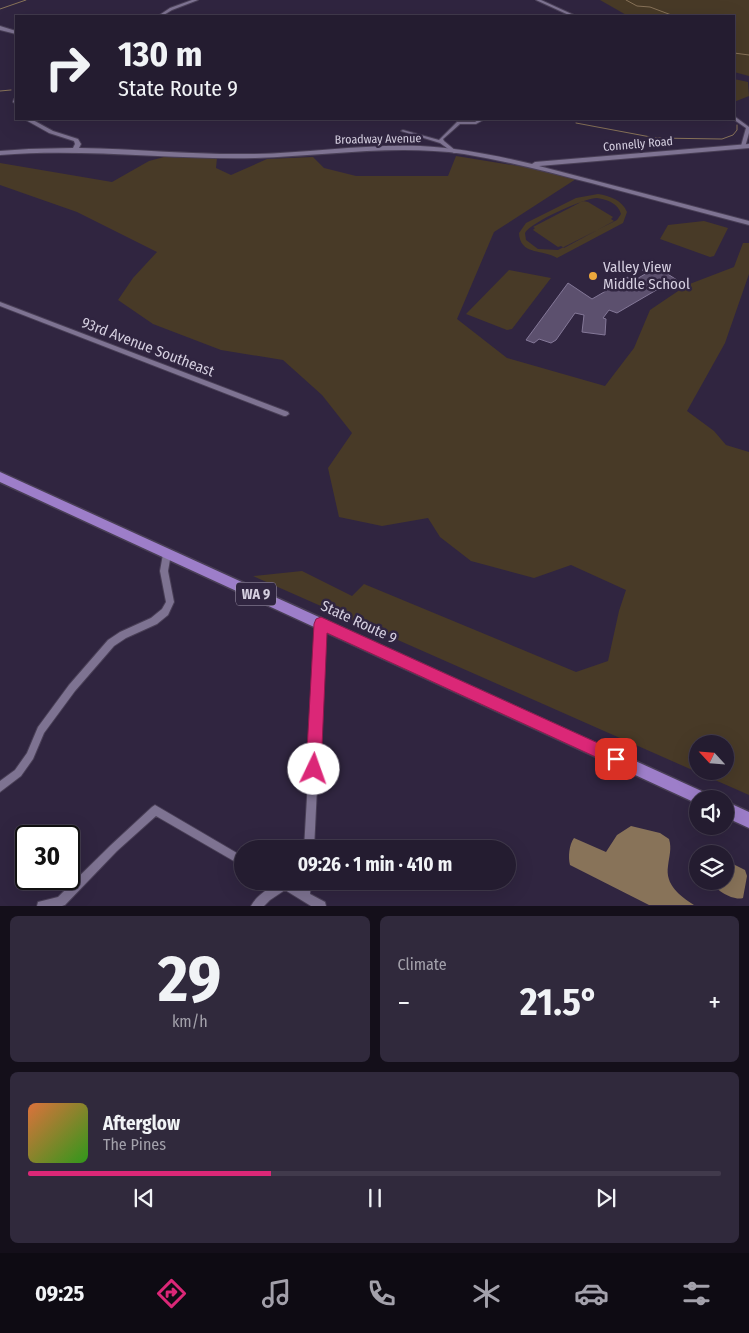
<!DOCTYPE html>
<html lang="en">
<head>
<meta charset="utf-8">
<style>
  :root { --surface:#241c30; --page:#30293c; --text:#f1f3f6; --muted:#a3a1ab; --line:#413a4c; --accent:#db2777 }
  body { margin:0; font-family:"Fira Sans Condensed",sans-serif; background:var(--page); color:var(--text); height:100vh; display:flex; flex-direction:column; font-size:19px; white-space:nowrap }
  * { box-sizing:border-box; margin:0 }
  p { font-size:16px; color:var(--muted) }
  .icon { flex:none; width:28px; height:28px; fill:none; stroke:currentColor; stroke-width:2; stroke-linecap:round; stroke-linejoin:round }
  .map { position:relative; height:906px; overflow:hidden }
  .sheet { display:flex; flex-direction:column; gap:10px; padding:10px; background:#140f1a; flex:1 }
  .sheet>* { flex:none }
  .top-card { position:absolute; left:15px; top:15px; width:720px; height:105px; border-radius:0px; box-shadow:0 5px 20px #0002,0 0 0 1px var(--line); background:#241c30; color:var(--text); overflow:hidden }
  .needle { width:32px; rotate:296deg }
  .tools { position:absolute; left:689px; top:735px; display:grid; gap:10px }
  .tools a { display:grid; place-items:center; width:45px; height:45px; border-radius:50%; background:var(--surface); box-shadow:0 5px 20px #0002,0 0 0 1px var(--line); font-size:25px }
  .speed { position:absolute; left:15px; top:825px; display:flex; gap:10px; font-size:25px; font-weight:700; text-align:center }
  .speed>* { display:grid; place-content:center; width:65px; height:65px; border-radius:50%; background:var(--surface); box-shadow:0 5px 20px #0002,0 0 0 1px var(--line); line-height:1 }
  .speed .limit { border:2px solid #111; border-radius:8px; background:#fff; color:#111 }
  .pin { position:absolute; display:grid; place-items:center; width:42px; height:42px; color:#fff; margin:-21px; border-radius:10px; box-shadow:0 2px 8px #0006 }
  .me { position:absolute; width:55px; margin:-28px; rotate:3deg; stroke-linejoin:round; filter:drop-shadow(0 0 4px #0008) }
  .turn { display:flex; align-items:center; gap:18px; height:105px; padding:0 20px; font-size:22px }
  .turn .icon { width:65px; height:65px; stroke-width:2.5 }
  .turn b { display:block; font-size:35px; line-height:42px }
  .big { font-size:38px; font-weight:700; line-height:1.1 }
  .sheet .card { flex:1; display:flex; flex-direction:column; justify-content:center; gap:8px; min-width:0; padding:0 18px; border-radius:8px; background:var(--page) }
  .sheet .dial { align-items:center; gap:0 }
  .dial b { font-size:65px; line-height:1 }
  .song { display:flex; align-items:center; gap:15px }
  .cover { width:60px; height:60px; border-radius:8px; background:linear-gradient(135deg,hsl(20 70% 55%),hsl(110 70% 35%)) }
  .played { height:5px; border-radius:2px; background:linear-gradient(90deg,var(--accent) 35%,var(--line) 35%) }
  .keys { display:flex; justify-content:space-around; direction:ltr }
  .heat { display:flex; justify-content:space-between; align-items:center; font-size:28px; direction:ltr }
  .sheet .tiles { flex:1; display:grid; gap:10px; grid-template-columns:1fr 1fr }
  .card:last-child { grid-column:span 2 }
  .trip { position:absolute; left:234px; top:840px; width:282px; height:50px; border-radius:25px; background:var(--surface); box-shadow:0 5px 20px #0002,0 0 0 1px var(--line); font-weight:700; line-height:50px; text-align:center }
  .menu { display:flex; height:80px; justify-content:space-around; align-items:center; background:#0e0b13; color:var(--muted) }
  .menu .icon { width:35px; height:35px }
  .menu .current { color:var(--accent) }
  .menu b { font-size:22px; color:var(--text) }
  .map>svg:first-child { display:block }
</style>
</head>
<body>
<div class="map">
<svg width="749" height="906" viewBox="0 0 749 906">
  <rect width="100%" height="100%" fill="#302540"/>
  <path fill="#483a27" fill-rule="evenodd" d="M 600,0 L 749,0 L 749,76 L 734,72 L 734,16 L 628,16 Z
    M 734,79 L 748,82 L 749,96 L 734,102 Z
    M 456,156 L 556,172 L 576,179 L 494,232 L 457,319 L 507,358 L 605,386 L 634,348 L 650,310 L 687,285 L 734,267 L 743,243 L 749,243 L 749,274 L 725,343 L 687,411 L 714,431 L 726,445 L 749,452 L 749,795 L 253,576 L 302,571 L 352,596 L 364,584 L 576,672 L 608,661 L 619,611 L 626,590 L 571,565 L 534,578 L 471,561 L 440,537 L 428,518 L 382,526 L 339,517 L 328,468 L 352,433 L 322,395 L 283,360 L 221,350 L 153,324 L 118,300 L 133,278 L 157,252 L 77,212 L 0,185 L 0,163 L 112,182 L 149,161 L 164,157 L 217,158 L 216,168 L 231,175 L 267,159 L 313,157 L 324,168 L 356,176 L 448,176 ZM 698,744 L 725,744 L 725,771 L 698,771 Z
    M 598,194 C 610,196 622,200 627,212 L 623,223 L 557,258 C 544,249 520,256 519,233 L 526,223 L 576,198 ZM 597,198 C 608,200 618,203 621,214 L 617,220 L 558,250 L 538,249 L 526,240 L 525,233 C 531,222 584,198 597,198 Z
    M 583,201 L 588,202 L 613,217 L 611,219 L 614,221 L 564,248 L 561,246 L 558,247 L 533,230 L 535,228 L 533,227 Z
    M 704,221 L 728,228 L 714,256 L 710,257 L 660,239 L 668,225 Z
    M 509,270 L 551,278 L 512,329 L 507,330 L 466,314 Z"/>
  <path fill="#887359" d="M 631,826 L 660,833 L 669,839 C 672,849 669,856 668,866 C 665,885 680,896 694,905 L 649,905 L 570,865 C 568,857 569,845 574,838 L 606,852 L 617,835 Z
    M 725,860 L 745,870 L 747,876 L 743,898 C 733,901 715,890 711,881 L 725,881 Z"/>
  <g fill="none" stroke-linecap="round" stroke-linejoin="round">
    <path stroke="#887359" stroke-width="1" d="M 626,0 L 637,6 L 650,7 L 674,16
      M 0,9 L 26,0
      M 6,28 L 16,31
      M 734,53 L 749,55
      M 0,91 L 11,90
      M 576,123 L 656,138 L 722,139 L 733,135 L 737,130 L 737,125"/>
  </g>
  <path fill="#5c506e" stroke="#847898" d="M 652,264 L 677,280 L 668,287 L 665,285 L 617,313 L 609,310 L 603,318 L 606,319 L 605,335 L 582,332 L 584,315 L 575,313 L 556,340 L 551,343 L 539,339 L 534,343 L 526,340 L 568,283 L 592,299 L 611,288 L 609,286 L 622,278 L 624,280 L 627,277 L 633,281 L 647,273 L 642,270 Z"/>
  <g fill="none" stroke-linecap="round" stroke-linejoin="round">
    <defs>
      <path id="minor" d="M 192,0 L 198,0 L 172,10 L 162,16 L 158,16 L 170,8 Z
        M 536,0 L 541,0 L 576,16 L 571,16 Z
        M 734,116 L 749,127 L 749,133 L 745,147 L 741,146 L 746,128 L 733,119 Z
        M 480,119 L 485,119 L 476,124 L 460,124 L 443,139 L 444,141 L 456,151 L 456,153 L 454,153 L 440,143 L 401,131 L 403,130 L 439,140 L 457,122 L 475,122 Z
        M 0,302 L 288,412 L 289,414 L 286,416 L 284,416 L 0,306 Z
        M 167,551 L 170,552 L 171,554 L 168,571 L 174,602 L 168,615 L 157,624 L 126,638 L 114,646 L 75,691 L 44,733 L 33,759 L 21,776 L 0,792 L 0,781 L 15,770 L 27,753 L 38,727 L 69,685 L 108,640 L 120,632 L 151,618 L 162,609 L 166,602 L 160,571 L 163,554 L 164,552 Z
        M 321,620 L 324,621 L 325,624 L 314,849 L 304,849 L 317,624 L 318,621 Z
        M 155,805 L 242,856 L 242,866 L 239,864 L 156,816 L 117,851 L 65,905 L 62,906 L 37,906 L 38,902 L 58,897 L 111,845 L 152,807 Z
        M 275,881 L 290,881 L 301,888 L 301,881 L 311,881 L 310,894 L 325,902 L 326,906 L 311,906 L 285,890 L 270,900 L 264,906 L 251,906 C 257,895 267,890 276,884 Z"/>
      <path id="tertiary" d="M 0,26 L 16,31 L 16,34 L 0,30 Z
        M 16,98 L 16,104 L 13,102 L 14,99 Z
        M 24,119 L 31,119 L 53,131 L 78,139 L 81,144 L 79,148 C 137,149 195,155 253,154 C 309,153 364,144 420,146 C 458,148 495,155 532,164 L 535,162 L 749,144 L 749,148 L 539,166 L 749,221 L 749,225 C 696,211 643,197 591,183 C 549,172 507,161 464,154 C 394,144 325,156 255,158 C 170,160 85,148 0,155 L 0,151 L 29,149 L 73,148 L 75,144 L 74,141 L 49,133 Z"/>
      <path id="primary" d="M 0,472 L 708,794 L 710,799 L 698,799 L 698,804 L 0,482 Z
        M 725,801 L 749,812 L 749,828 L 725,817 Z"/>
    </defs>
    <use href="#minor" stroke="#493f56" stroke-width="2"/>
    <use href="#tertiary" stroke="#493f56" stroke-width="2"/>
    <use href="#primary" stroke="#493f56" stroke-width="3"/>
    <use href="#minor" fill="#7e7392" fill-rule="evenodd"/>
    <use href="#tertiary" fill="#7e7392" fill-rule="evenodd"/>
    <use href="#primary" fill="#9d7ec9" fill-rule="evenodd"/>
  </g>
  <path fill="#db2777" stroke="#8e194d" d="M 321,617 L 622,754 L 624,759 L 622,764 L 616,766 L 611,764 L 327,633 L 321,769 L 319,775 L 314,777 L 309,775 L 306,769 L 314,624 L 316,619 Z"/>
  <circle fill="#eda83c" stroke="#302540" stroke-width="2" cx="593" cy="276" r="5"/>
  <g text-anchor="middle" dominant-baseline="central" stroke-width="5" stroke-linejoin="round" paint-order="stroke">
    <g font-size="12" fill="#d5cfe0" stroke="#302540">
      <text transform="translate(378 139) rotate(-1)">Broadway Avenue</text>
      <text transform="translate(638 144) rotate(-5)">Connelly Road</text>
    </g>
    <rect fill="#302540" stroke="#a49cb0" stroke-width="1" x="236" y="582.5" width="40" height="23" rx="4"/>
    <g font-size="14" font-weight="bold" fill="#d5cfe0">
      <text x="256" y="594">WA 9</text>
    </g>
    <g font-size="15" fill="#d5cfe0" stroke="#302540" text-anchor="start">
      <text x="603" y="267">Valley View<tspan x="603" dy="17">Middle School</tspan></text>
    </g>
    <g font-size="15" fill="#d5cfe0" stroke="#302540">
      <text transform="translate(148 347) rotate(21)">93rd Avenue Southeast</text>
      <text transform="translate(359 622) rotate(25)">State Route 9</text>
    </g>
  </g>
</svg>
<div class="tools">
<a><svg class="needle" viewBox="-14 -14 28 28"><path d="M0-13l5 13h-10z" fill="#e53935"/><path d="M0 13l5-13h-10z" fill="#a3a1ab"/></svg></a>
<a><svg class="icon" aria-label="sound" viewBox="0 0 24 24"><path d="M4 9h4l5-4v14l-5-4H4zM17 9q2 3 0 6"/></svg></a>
<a><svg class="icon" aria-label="layers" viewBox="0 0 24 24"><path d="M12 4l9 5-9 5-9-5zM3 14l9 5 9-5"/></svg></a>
</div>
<div class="speed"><div class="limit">30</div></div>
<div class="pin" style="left:616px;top:759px;background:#d93025"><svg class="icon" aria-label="arrive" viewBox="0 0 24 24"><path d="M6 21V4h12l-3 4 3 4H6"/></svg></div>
<svg class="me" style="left:314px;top:769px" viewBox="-20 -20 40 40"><circle r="19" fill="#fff"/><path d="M0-13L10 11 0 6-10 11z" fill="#db2777"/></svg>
<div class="trip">09:26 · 1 min · 410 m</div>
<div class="top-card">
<div class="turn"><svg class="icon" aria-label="right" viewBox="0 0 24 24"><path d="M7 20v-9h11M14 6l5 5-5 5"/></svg><div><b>130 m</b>State Route 9</div></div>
</div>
</div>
<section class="sheet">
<div class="tiles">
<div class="card dial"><b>29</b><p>km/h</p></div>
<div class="card"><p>Climate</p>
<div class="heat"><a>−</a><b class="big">21.5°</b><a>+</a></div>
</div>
<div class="card">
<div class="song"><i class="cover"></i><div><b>Afterglow</b><p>The Pines</p></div></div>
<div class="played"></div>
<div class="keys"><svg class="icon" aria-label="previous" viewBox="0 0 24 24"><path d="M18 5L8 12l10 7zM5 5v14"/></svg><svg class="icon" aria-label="pause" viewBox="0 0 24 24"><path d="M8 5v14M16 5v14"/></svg><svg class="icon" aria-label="next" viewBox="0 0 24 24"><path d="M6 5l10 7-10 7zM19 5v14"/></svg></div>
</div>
</div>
</section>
<nav class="menu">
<b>09:25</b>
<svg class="icon current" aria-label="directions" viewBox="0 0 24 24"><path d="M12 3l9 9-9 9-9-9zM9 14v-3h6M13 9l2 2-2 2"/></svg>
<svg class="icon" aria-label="music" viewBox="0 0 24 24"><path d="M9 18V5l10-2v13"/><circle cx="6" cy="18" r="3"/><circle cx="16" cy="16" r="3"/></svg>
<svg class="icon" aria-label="phone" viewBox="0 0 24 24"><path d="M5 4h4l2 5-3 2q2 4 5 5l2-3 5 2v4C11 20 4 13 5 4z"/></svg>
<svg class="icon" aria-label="climate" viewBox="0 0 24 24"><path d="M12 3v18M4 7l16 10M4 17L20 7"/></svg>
<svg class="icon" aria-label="car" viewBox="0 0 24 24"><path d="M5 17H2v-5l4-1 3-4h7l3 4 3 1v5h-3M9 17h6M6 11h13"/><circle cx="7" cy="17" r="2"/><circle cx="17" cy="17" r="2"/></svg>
<svg class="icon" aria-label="filters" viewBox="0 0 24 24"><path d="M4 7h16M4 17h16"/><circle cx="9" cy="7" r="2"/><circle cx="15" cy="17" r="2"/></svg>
</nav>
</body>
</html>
